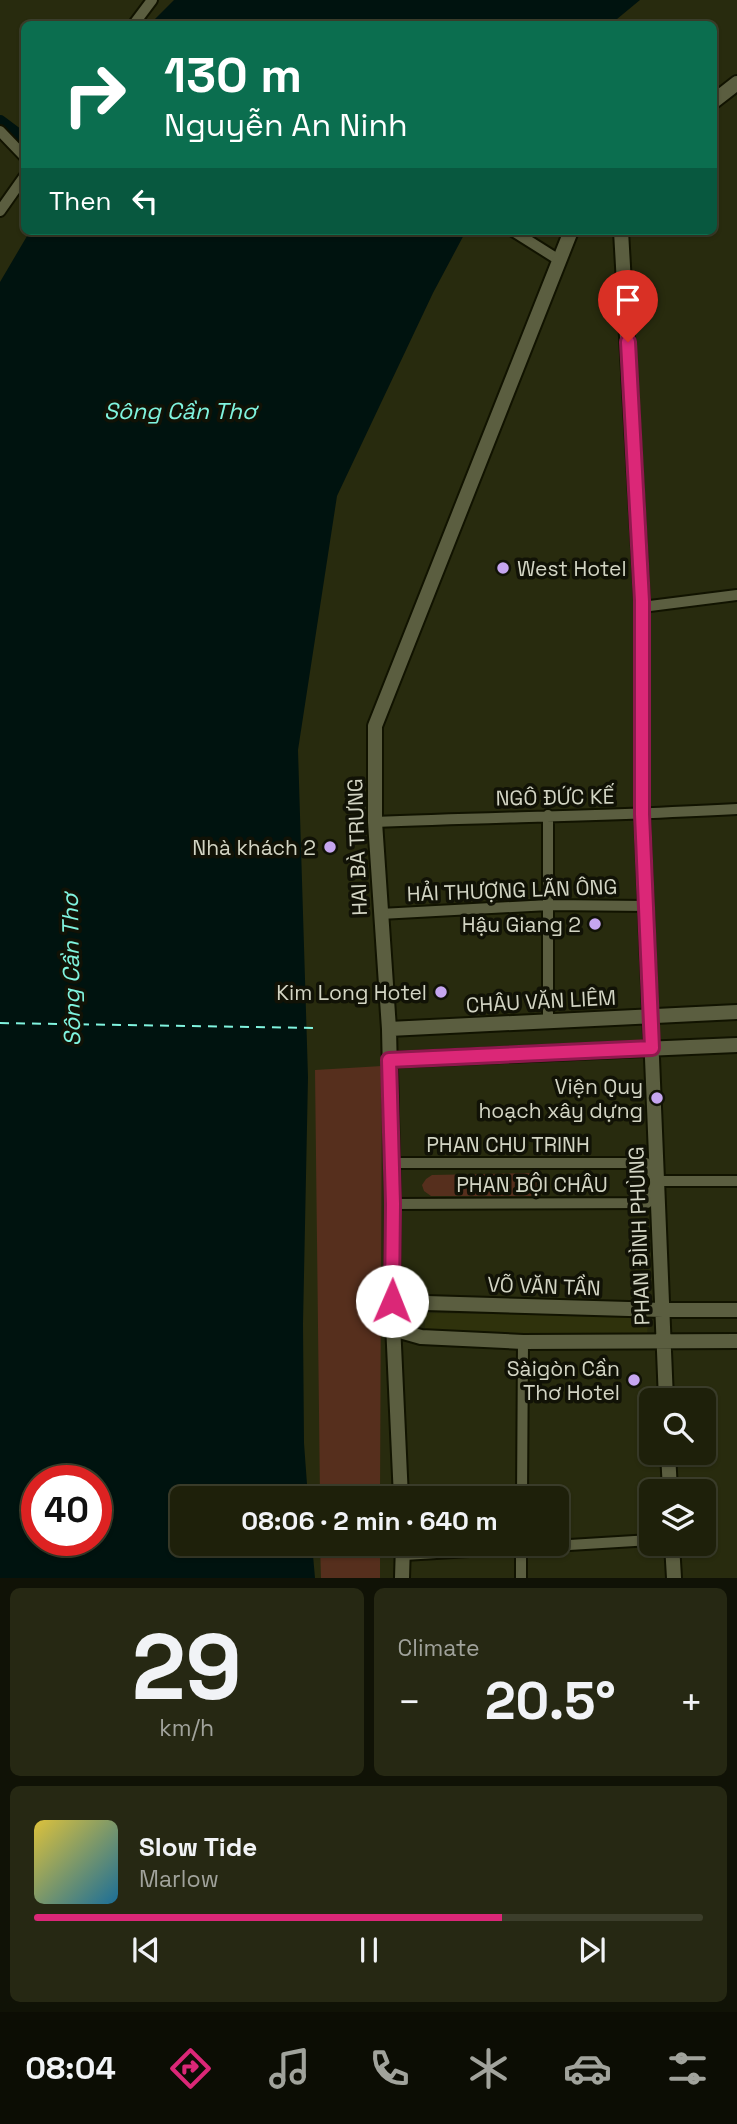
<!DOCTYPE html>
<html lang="en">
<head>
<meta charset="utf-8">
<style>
  :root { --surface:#1e200a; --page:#262813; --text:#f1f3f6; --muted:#a1a39c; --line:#3c3e2b; --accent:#db2777 }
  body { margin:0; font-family:"Space Grotesk",sans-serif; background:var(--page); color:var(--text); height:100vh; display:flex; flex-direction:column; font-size:26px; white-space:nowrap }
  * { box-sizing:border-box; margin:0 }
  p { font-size:23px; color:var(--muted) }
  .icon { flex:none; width:38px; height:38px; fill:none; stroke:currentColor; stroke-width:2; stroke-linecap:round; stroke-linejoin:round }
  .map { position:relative; height:1578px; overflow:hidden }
  .drawer { display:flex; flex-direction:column; gap:10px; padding:10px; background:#101206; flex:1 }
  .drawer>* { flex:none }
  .hud { position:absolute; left:21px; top:21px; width:696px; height:214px; border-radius:10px; box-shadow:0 2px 5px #0004,0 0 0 2px var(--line); background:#0b6e4f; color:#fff; overflow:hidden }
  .buttons { position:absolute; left:639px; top:1388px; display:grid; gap:14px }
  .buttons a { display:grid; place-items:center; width:77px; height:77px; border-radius:10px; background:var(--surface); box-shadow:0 2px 5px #0004,0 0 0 2px var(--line); font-size:35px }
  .speed { position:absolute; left:21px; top:1465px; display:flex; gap:14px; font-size:35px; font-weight:700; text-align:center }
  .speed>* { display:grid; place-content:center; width:91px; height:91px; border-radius:50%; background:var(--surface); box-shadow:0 2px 5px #0004,0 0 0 2px var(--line); line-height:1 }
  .speed .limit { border:10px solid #d22; background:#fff; color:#111 }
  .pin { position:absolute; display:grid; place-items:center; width:60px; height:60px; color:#fff; margin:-72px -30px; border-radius:50% 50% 50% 0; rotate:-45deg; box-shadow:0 0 7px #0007 }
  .pin .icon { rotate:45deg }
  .me { position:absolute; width:77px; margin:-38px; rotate:1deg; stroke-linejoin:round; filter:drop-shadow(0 0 5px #0008) }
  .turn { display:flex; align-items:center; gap:24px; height:147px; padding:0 28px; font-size:32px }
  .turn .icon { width:91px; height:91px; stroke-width:2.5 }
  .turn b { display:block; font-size:49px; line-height:60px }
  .then { display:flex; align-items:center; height:66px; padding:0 28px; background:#0003; gap:14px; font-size:26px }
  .big { font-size:52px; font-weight:700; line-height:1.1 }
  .drawer .card { flex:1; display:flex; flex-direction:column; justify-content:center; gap:10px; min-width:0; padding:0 24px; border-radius:10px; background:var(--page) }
  .drawer .dial { align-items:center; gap:0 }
  .dial b { font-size:91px; line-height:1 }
  .song { display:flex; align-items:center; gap:21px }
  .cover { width:84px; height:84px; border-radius:10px; background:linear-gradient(135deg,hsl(50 70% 55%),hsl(200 70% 35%)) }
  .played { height:7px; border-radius:4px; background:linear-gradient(90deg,var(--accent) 70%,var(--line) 70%) }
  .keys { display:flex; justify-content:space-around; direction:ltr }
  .heat { display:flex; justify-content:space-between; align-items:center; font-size:38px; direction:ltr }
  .drawer .tiles { flex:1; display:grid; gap:10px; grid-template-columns:1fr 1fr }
  .card:last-child { grid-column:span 2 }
  .trip { position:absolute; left:170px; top:1486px; width:399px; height:70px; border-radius:10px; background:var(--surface); box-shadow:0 2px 5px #0004,0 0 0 2px var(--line); font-weight:700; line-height:70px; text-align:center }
  .tab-bar { display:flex; height:112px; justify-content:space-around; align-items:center; background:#0c0d04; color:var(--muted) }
  .tab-bar .icon { width:49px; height:49px }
  .tab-bar .on { color:var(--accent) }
  .tab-bar b { font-size:32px; color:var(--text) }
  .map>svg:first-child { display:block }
</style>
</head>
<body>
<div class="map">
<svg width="737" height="1578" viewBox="0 0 737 1578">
  <rect width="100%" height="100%" fill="#282b0e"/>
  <path fill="#2f320c" d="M 425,1313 L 648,1316 L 647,1339 L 425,1337 Z"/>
  <path fill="#562f1d" d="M 382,1066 L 380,1498 L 320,1498 L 315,1070 Z
    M 535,1173 L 546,1176 L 550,1184 L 544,1192 L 535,1196 L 431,1196 L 424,1191 L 422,1185 L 426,1179 L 432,1175 Z
    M 320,1544 L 380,1544 L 380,1578 L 321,1578 Z"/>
  <path fill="#00130f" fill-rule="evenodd" d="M 174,0 L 640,0 L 611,24 L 150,24 Z
    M 30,231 L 466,231 L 433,293 L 337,496 L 298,750 L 308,1077 L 303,1324 L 304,1443 L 308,1498 L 182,1498 L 182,1544 L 312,1544 L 315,1578 L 0,1578 L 0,282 ZM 37,1480 L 96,1480 L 96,1540 L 37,1540 Z"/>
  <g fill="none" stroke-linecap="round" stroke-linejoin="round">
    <path stroke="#00130f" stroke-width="14" d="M 0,122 L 24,140"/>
    <path stroke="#80f4df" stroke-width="2" stroke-dasharray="9 7" stroke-linecap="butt" d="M 0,1023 L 313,1028"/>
    <defs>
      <path id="minor" d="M 134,24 L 152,0
        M 0,131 L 24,156
        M 0,211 L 24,177
        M 513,231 L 559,260
        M 642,607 L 737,595
        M 375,822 C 495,817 616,816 737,809
        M 380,914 L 549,905 L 646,906
        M 548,1021 L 548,815
        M 392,1163 L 646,1163 L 657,1181
        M 657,1181 L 737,1181
        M 393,1204 L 647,1203 L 656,1183
        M 522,1498 L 523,1342
        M 404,1555 L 651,1540
        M 521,1578 L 521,1544"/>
      <path id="tertiary" d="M 714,101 L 737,83
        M 621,231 L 642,601 L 642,814 L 666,1400
        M 389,1029 L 737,1012
        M 389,1060 L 737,1045
        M 392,1302 L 663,1310 L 737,1310
        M 393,1329 L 421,1337 L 523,1342 L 737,1341
        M 668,1452 L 670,1491
        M 401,1498 L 392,1302 L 393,1204 L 389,1029 L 375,822 L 375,726 L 571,231
        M 672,1544 L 674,1578
        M 402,1578 L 403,1544"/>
    </defs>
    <use href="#minor" stroke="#111300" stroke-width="14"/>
    <use href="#tertiary" stroke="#111300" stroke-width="18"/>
    <use href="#minor" stroke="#5b5e40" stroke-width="10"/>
    <use href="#tertiary" stroke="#5b5e40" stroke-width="14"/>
  </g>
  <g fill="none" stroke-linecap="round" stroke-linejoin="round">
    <defs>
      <path id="route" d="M 392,1301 L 393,1204 L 389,1060 L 652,1048 L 642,814 L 642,601 L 628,342"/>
    </defs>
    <use href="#route" stroke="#8e194d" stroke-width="18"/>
    <use href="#route" stroke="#db2777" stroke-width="12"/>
  </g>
  <g fill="#c6a6f0" stroke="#111206" stroke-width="2.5">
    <circle cx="503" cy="568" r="7"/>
    <circle cx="330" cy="847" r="7"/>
    <circle cx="595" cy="924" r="7"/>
    <circle cx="441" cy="992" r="7"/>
    <circle cx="657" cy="1098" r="7"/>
    <circle cx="634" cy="1380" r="7"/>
  </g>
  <g text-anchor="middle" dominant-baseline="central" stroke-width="7" stroke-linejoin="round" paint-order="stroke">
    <g font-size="21" fill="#d3d5c4" stroke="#111206" text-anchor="end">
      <text x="517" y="568" text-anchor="start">West Hotel</text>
      <text x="316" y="847">Nhà khách 2</text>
      <text x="581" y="924">Hậu Giang 2</text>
      <text x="427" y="992">Kim Long Hotel</text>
      <text x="643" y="1086">Viện Quy<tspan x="643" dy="24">hoạch xây dựng</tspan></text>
      <text x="620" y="1368">Sàigòn Cần<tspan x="620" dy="24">Thơ Hotel</tspan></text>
    </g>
    <g font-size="21" fill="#d3d5c4" stroke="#111206">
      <text transform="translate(555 797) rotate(-1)">NGÔ ĐỨC KẾ</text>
      <text transform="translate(357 847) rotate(-92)">HAI BÀ TRƯNG</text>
      <text transform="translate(512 890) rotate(-2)">HẢI THƯỢNG LÃN ÔNG</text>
      <text transform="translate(541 1001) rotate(-3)">CHÂU VĂN LIÊM</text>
      <text x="508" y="1144">PHAN CHU TRINH</text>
      <text x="532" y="1184">PHAN BỘI CHÂU</text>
      <text transform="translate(639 1236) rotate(-92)">PHAN ĐÌNH PHÙNG</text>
      <text transform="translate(544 1286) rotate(2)">VÕ VĂN TẦN</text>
    </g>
    <g font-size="23" font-style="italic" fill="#80f4df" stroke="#111206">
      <text x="180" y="411">Sông Cần Thơ</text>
      <text transform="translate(71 970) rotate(-91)">Sông Cần Thơ</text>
    </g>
  </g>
</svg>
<div class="buttons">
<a><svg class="icon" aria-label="search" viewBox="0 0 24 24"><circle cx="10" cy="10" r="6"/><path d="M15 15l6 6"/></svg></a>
<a><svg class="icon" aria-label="layers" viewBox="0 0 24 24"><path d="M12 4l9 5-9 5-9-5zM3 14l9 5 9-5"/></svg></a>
</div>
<div class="speed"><div class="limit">40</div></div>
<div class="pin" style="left:628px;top:342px;background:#d93025"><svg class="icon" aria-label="arrive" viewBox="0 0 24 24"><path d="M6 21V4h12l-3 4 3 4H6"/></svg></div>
<svg class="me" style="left:392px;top:1301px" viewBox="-20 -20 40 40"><circle r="19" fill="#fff"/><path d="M0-13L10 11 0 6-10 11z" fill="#db2777"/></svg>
<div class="trip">08:06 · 2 min · 640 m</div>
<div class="hud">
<div class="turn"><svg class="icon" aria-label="right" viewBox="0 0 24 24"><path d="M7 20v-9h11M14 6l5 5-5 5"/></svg><div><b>130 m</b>Nguyễn An Ninh</div></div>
<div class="then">Then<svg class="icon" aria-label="left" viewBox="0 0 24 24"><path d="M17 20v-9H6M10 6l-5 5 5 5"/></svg></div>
</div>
</div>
<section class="drawer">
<div class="tiles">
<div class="card dial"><b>29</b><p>km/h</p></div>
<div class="card"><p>Climate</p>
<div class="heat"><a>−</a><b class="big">20.5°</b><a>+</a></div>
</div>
<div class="card">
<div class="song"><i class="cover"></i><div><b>Slow Tide</b><p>Marlow</p></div></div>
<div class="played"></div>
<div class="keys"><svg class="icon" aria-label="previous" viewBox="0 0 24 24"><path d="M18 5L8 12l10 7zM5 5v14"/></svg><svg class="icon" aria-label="pause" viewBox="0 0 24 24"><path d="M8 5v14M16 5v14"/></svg><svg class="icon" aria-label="next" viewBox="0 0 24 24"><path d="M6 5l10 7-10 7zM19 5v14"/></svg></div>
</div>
</div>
</section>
<nav class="tab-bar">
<b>08:04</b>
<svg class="icon on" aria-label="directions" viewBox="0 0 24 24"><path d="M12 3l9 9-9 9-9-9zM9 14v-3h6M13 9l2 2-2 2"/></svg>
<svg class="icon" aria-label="music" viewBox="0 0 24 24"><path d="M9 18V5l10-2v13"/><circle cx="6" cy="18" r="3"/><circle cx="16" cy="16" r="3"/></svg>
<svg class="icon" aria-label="phone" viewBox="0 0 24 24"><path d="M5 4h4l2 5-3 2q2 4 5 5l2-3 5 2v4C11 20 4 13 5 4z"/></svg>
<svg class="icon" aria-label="climate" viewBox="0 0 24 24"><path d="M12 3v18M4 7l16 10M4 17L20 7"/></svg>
<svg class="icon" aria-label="car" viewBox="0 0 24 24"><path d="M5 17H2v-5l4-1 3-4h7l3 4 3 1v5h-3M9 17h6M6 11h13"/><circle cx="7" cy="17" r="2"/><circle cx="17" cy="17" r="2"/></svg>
<svg class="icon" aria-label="filters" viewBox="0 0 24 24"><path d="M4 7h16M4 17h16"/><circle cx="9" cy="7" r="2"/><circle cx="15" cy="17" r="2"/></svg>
</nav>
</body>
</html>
